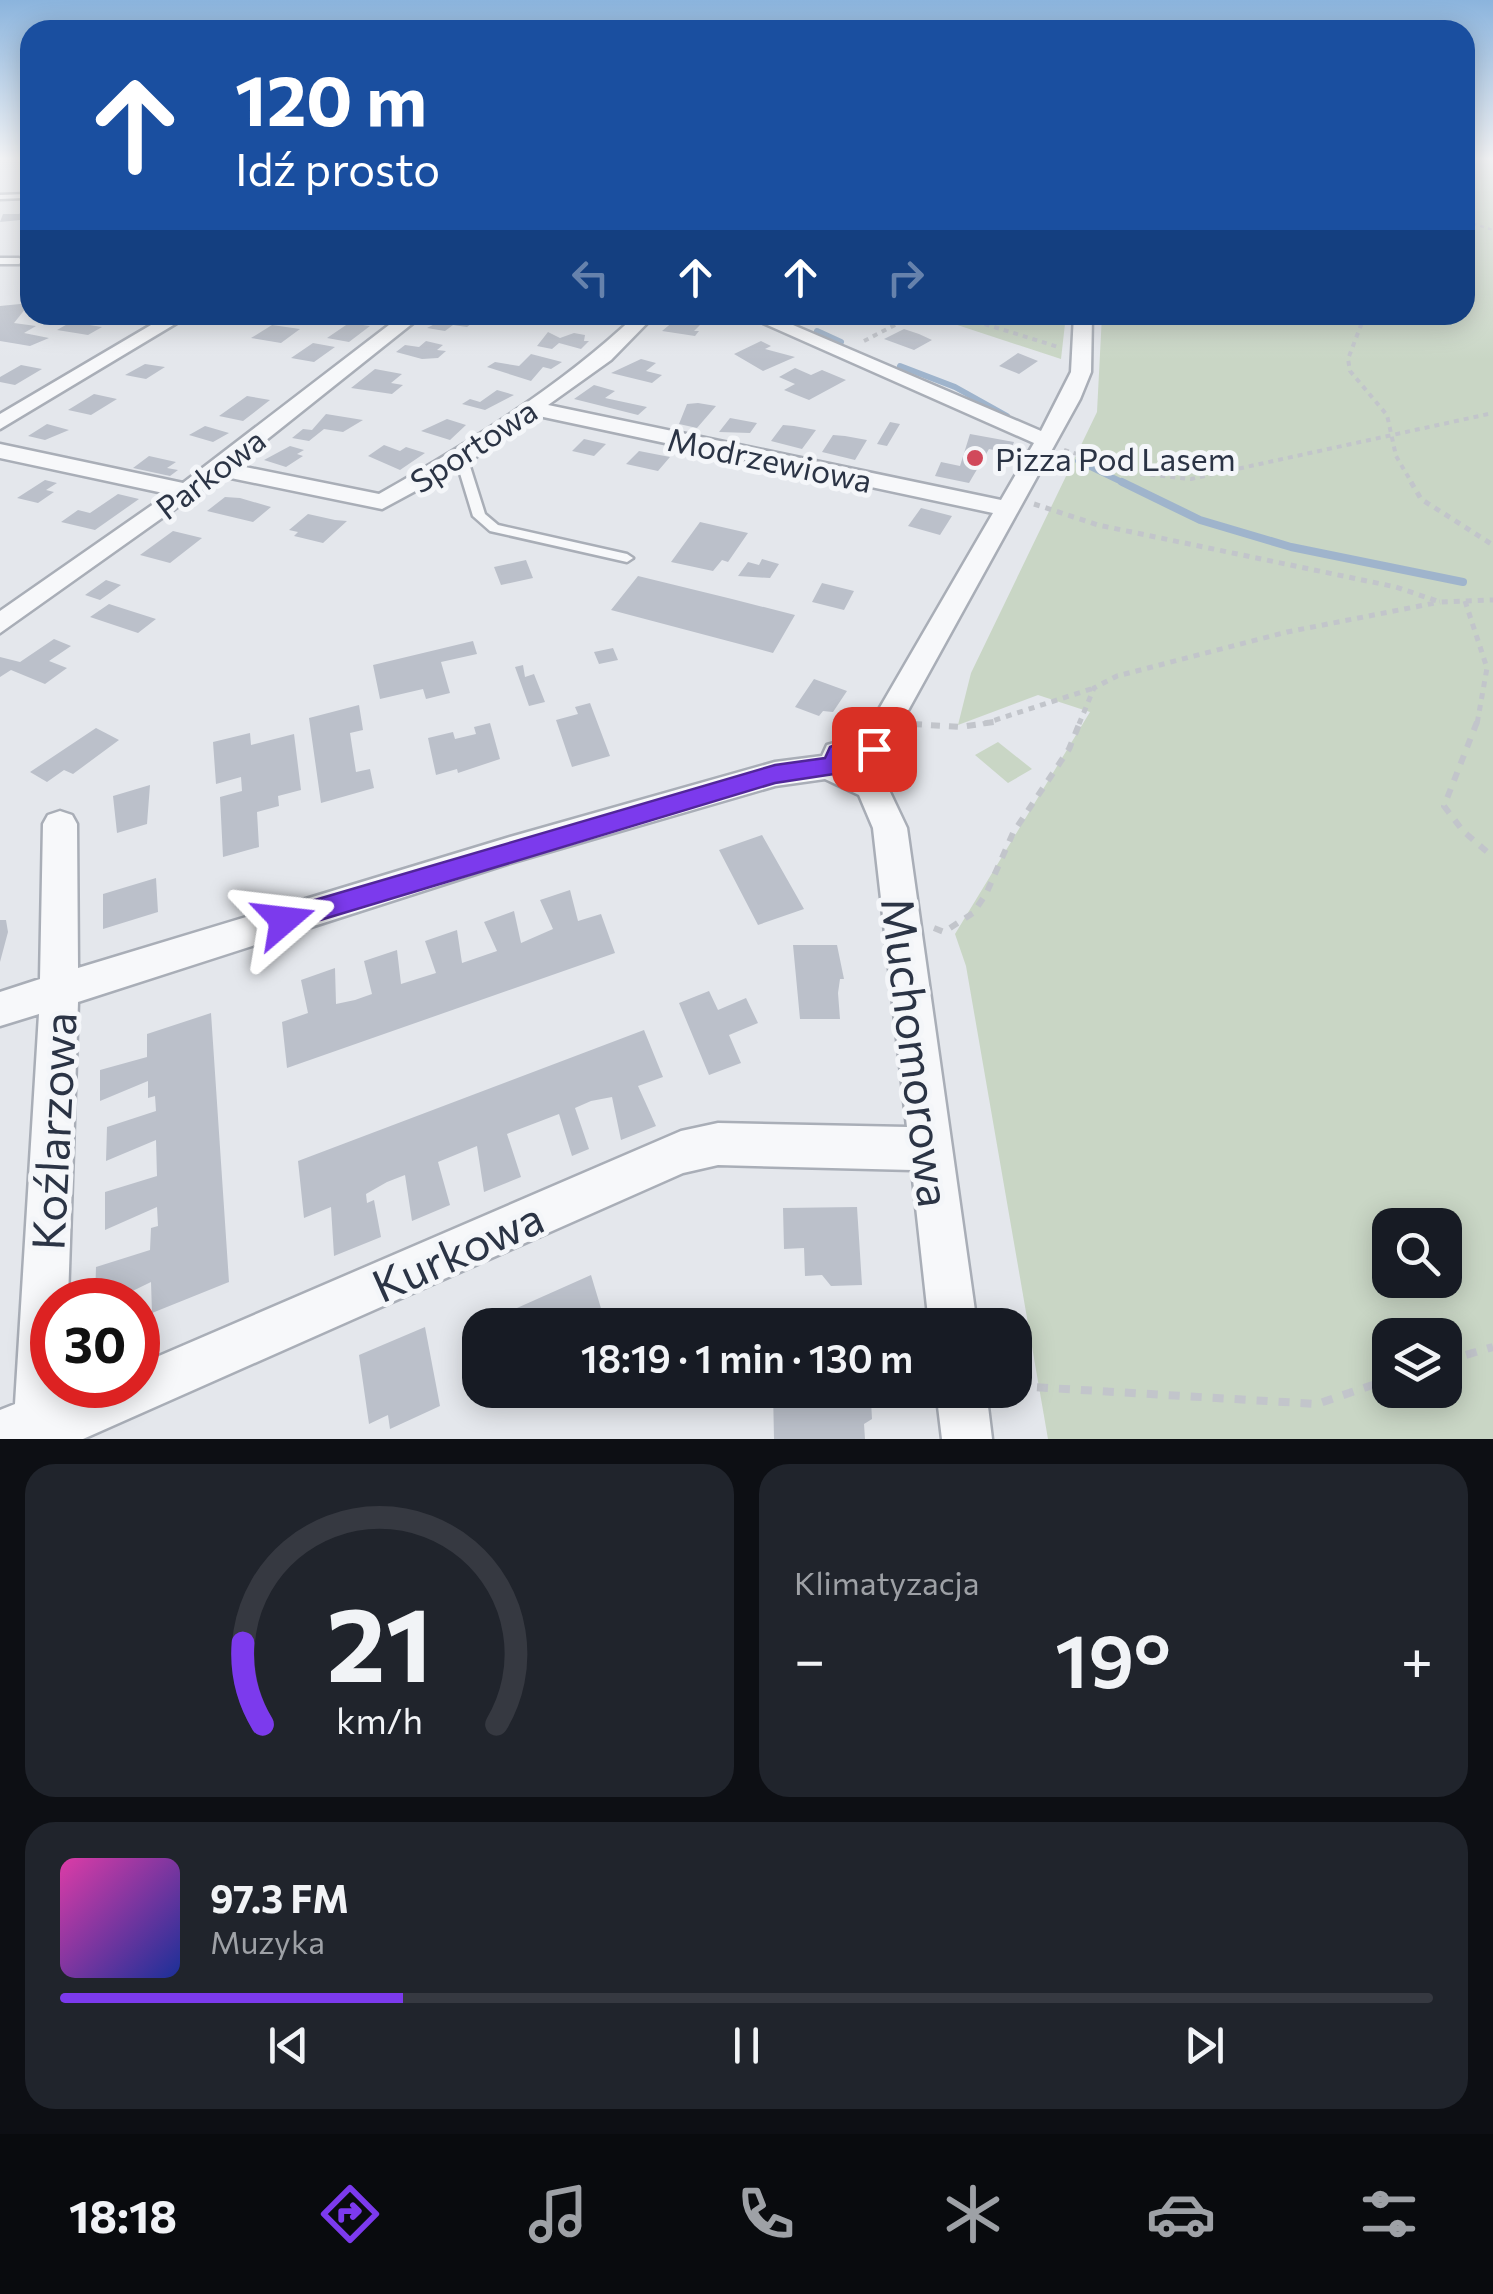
<!DOCTYPE html>
<html lang="pl">
<head>
<meta charset="utf-8">
<style>
  :root { --surface:#171b24; --page:#20242c; --text:#f1f3f6; --muted:#9ea1a6; --line:#363941; --accent:#7c3aed }
  body { margin:0; font-family:Commissioner,sans-serif; background:var(--page); color:var(--text); height:100vh; display:flex; flex-direction:column; font-size:38px; white-space:nowrap }
  * { box-sizing:border-box; margin:0 }
  p { font-size:32px; color:var(--muted) }
  .icon { flex:none; width:55px; height:55px; fill:none; stroke:currentColor; stroke-width:2; stroke-linecap:round; stroke-linejoin:round }
  .map { position:relative; height:1439px; overflow:hidden }
  .side { display:flex; flex-direction:column; gap:25px; padding:25px; background:#0d0f14; flex:1 }
  .side>* { flex:none }
  .guide { position:absolute; left:20px; top:20px; width:1455px; height:305px; border-radius:30px; box-shadow:0 5px 25px #0003; background:#1a4fa0; color:#fff; overflow:hidden }
  .fabs { position:absolute; left:1372px; top:1208px; display:grid; gap:20px }
  .fabs a { display:grid; place-items:center; width:90px; height:90px; border-radius:20px; background:var(--surface); box-shadow:0 5px 25px #0003; font-size:50px }
  .speed { position:absolute; left:30px; top:1278px; display:flex; gap:20px; font-size:50px; font-weight:700; text-align:center }
  .speed>* { display:grid; place-content:center; width:130px; height:130px; border-radius:50%; background:var(--surface); box-shadow:0 5px 25px #0003; line-height:1 }
  .speed .limit { border:15px solid #d22; background:#fff; color:#111 }
  .pin { position:absolute; display:grid; place-items:center; width:85px; height:85px; color:#fff; margin:-42px; border-radius:20px; box-shadow:0 5px 15px #0006 }
  .me { position:absolute; width:110px; margin:-55px; rotate:73deg; stroke-linejoin:round; filter:drop-shadow(0 0 8px #0008) }
  .turn { display:flex; align-items:center; gap:35px; height:210px; padding:0 50px; font-size:45px }
  .turn .icon { width:130px; height:130px; stroke-width:2.5 }
  .turn b { display:block; font-size:70px; line-height:85px }
  .lanes { display:flex; align-items:center; height:95px; padding:0 50px; background:#0003; justify-content:center; gap:50px; direction:ltr }
  .lanes .off { opacity:.35 }
  .big { font-size:75px; font-weight:600; line-height:1.1 }
  .side .card { flex:1; display:flex; flex-direction:column; justify-content:center; gap:15px; min-width:0; padding:0 35px; border-radius:30px; background:var(--page) }
  .side .dial { align-items:center; gap:0 }
  .dial svg { height:260px; overflow:visible; fill:none; stroke:var(--line); stroke-width:7; stroke-linecap:round; text-anchor:middle }
  .dial text { fill:var(--text); stroke:none }
  .song { display:flex; align-items:center; gap:30px }
  .cover { width:120px; height:120px; border-radius:15px; background:linear-gradient(135deg,hsl(320 70% 55%),hsl(230 70% 35%)) }
  .played { height:10px; border-radius:5px; background:linear-gradient(90deg,var(--accent) 25%,var(--line) 25%) }
  .keys { display:flex; justify-content:space-around; direction:ltr }
  .heat { display:flex; justify-content:space-between; align-items:center; font-size:55px; direction:ltr }
  .side .tiles { flex:1; display:grid; gap:25px; grid-template-columns:1fr 1fr }
  .card:last-child { grid-column:span 2 }
  .trip { position:absolute; left:462px; top:1308px; width:570px; height:100px; border-radius:30px; background:var(--surface); box-shadow:0 5px 25px #0003; font-weight:600; line-height:100px; text-align:center }
  .tab-bar { display:flex; height:160px; justify-content:space-around; align-items:center; background:#090b0e; color:var(--muted) }
  .tab-bar .icon { width:70px; height:70px }
  .tab-bar .current { color:var(--accent) }
  .tab-bar b { font-size:45px; color:var(--text) }
  .map>svg:first-child { display:block }
</style>
</head>
<body>
<div class="map">
<svg width="1493" height="1439" viewBox="0 0 1493 1439">
  <rect width="100%" height="100%" fill="#e4e7ec"/>
  <path fill="#c9d6c5" fill-rule="evenodd" d="M 1465,158 L 1493,158 L 1493,1439 L 1048,1439 L 966,966 L 955,934 L 1090,712 L 1038,695 L 958,725 L 971,673 L 1097,412 L 1102,315 L 1465,315 ZM 1390,1225 L 1445,1225 L 1445,1280 L 1390,1280 ZM 1390,1335 L 1445,1335 L 1445,1390 L 1390,1390 Z
    M 927,315 L 1066,315 L 1061,359 Z
    M 998,742 L 1032,769 L 1008,783 L 975,755 Z"/>
  <g fill="none" stroke-linecap="round" stroke-linejoin="round">
    <path stroke="#9fb4cc" stroke-width="6" d="M 817,331 L 841,342
      M 900,366 L 955,387 L 1007,416
      M 1078,461 L 1128,485"/>
    <path stroke="#9fb4cc" stroke-width="8" d="M 1122,482 L 1200,520 L 1291,547 L 1463,582"/>
  </g>
  <path fill="#bbc0ca" d="M 30,206 L 30,219 L 0,222 L 3,214 L 19,214 Z
    M 30,303 L 14,323 L 36,326 L 24,333 L 49,338 L 30,346 L 0,341 L 0,306 Z
    M 452,315 L 475,315 L 480,317 L 467,327 L 453,325 L 445,331 L 427,328 Z
    M 674,321 L 700,325 L 694,331 L 699,331 L 695,336 L 662,331 Z
    M 71,322 L 102,327 L 88,335 L 57,330 Z
    M 349,323 L 370,326 L 349,342 L 327,338 Z
    M 272,325 L 300,329 L 281,343 L 251,338 Z
    M 904,329 L 919,334 L 932,340 L 914,350 L 884,339 Z
    M 548,332 L 560,338 L 574,333 L 585,335 L 584,341 L 589,341 L 581,349 L 559,343 L 552,349 L 537,346 Z
    M 426,341 L 443,345 L 437,350 L 446,351 L 438,358 L 422,359 L 396,352 L 405,345 L 419,347 Z
    M 761,341 L 771,346 L 765,349 L 795,357 L 763,371 L 734,354 Z
    M 313,343 L 335,347 L 314,362 L 291,358 Z
    M 1018,353 L 1038,361 L 1019,374 L 999,366 Z
    M 531,354 L 562,362 L 551,369 L 543,367 L 531,381 L 487,367 L 495,362 L 519,366 Z
    M 641,359 L 656,363 L 646,371 L 662,375 L 652,383 L 611,373 Z
    M 145,364 L 165,367 L 146,379 L 125,375 Z
    M 21,365 L 42,369 L 15,385 L 0,382 L 0,377 Z
    M 795,368 L 811,375 L 822,370 L 846,380 L 809,400 L 784,390 L 795,384 L 779,377 Z
    M 375,369 L 402,374 L 391,383 L 403,385 L 392,394 L 351,388 Z
    M 594,385 L 615,391 L 605,398 L 647,407 L 638,415 L 574,399 Z
    M 497,390 L 514,395 L 485,410 L 462,404 L 470,399 L 480,402 Z
    M 94,394 L 117,399 L 91,415 L 68,410 Z
    M 247,396 L 270,400 L 243,421 L 219,416 Z
    M 698,403 L 716,406 L 697,428 L 679,424 L 687,404 Z
    M 326,414 L 363,420 L 343,432 L 324,429 L 309,441 L 292,438 L 303,429 L 312,430 Z
    M 730,418 L 757,423 L 750,433 L 719,432 Z
    M 447,419 L 466,425 L 450,440 L 421,431 Z
    M 890,422 L 900,424 L 887,446 L 877,444 Z
    M 47,424 L 69,430 L 45,440 L 28,436 Z
    M 783,425 L 794,426 L 816,430 L 802,449 L 771,441 Z
    M 205,426 L 229,433 L 213,442 L 189,435 Z
    M 970,434 L 1014,442 L 1010,453 L 989,449 L 969,483 L 935,476 L 941,462 L 960,466 Z
    M 833,435 L 845,436 L 867,440 L 855,460 L 822,452 Z
    M 584,439 L 606,444 L 594,456 L 572,451 Z
    M 384,445 L 400,451 L 406,447 L 425,453 L 400,470 L 368,456 Z
    M 290,446 L 304,450 L 297,454 L 303,456 L 286,467 L 264,460 Z
    M 639,451 L 670,457 L 658,471 L 626,464 Z
    M 149,456 L 176,462 L 167,468 L 178,470 L 170,476 L 133,468 Z
    M 45,480 L 57,483 L 46,490 L 54,492 L 38,503 L 17,498 Z
    M 118,494 L 139,499 L 95,530 L 61,522 L 78,510 L 90,513 Z
    M 225,497 L 240,498 L 271,507 L 253,522 L 207,511 Z
    M 921,508 L 952,516 L 940,535 L 908,526 Z
    M 308,514 L 335,520 L 347,521 L 323,543 L 294,536 L 298,532 L 289,530 Z
    M 700,522 L 748,533 L 728,562 L 722,560 L 713,571 L 671,562 Z
    M 173,531 L 202,538 L 170,563 L 140,555 Z
    M 762,559 L 779,564 L 770,578 L 738,576 L 748,562 L 759,565 Z
    M 526,560 L 533,578 L 501,585 L 494,567 Z
    M 638,576 L 732,599 L 795,615 L 773,653 L 611,610 Z
    M 106,580 L 121,585 L 100,600 L 85,595 Z
    M 822,583 L 854,591 L 844,610 L 812,602 Z
    M 109,604 L 156,619 L 138,633 L 90,617 Z
    M 54,639 L 71,646 L 49,661 L 67,668 L 45,684 L 11,670 L 0,677 L 0,657 L 20,662 Z
    M 473,641 L 477,654 L 441,662 L 450,693 L 426,699 L 423,689 L 380,699 L 373,665 Z
    M 613,648 L 618,660 L 599,664 L 594,652 Z
    M 523,665 L 525,677 L 534,674 L 545,702 L 529,706 L 515,667 Z
    M 814,679 L 847,691 L 833,712 L 823,711 L 819,716 L 795,707 Z
    M 590,703 L 610,756 L 572,767 L 556,720 L 578,714 L 575,707 Z
    M 359,705 L 363,730 L 350,733 L 356,772 L 370,769 L 374,788 L 321,803 L 309,718 Z
    M 490,723 L 500,759 L 458,773 L 457,769 L 436,775 L 428,738 L 453,732 L 455,739 L 476,734 L 474,727 Z
    M 96,728 L 119,740 L 73,774 L 64,770 L 47,782 L 30,772 Z
    M 250,733 L 251,745 L 294,734 L 301,790 L 278,796 L 279,806 L 257,812 L 259,847 L 223,857 L 220,797 L 242,791 L 241,777 L 216,784 L 213,742 Z
    M 150,785 L 147,824 L 117,833 L 113,796 Z
    M 762,835 L 804,909 L 758,925 L 719,850 Z
    M 156,878 L 158,912 L 103,929 L 103,894 Z
    M 570,890 L 578,921 L 601,914 L 615,953 L 287,1068 L 282,1022 L 308,1013 L 301,980 L 335,968 L 336,1004 L 355,1000 L 372,994 L 364,961 L 397,950 L 401,984 L 436,973 L 425,941 L 457,930 L 462,963 L 497,951 L 484,922 L 514,911 L 521,943 L 553,929 L 540,900 Z
    M 0,920 L 6,920 L 8,932 L 0,962 Z
    M 793,945 L 837,945 L 844,979 L 840,979 L 838,993 L 840,1019 L 800,1019 Z
    M 709,991 L 718,1010 L 746,998 L 758,1023 L 729,1035 L 741,1063 L 709,1075 L 679,1003 Z
    M 211,1013 L 229,1282 L 152,1313 L 151,1282 L 114,1300 L 95,1300 L 96,1267 L 150,1250 L 151,1228 L 158,1226 L 157,1207 L 105,1230 L 105,1192 L 157,1176 L 156,1140 L 106,1161 L 107,1127 L 156,1111 L 155,1096 L 148,1098 L 148,1081 L 100,1101 L 100,1070 L 147,1057 L 147,1034 Z
    M 644,1030 L 663,1077 L 638,1086 L 656,1126 L 621,1140 L 612,1097 L 591,1101 L 575,1108 L 589,1149 L 572,1156 L 559,1114 L 507,1134 L 521,1177 L 484,1192 L 477,1146 L 438,1162 L 450,1205 L 412,1221 L 405,1175 L 387,1182 L 366,1194 L 367,1203 L 374,1200 L 381,1237 L 334,1256 L 331,1207 L 304,1218 L 298,1161 Z
    M 857,1207 L 862,1285 L 831,1286 L 822,1275 L 805,1276 L 804,1248 L 784,1249 L 783,1208 Z
    M 591,1275 L 606,1325 L 479,1325 Z
    M 425,1327 L 440,1406 L 390,1429 L 388,1415 L 369,1424 L 359,1355 Z
    M 773,1390 L 862,1390 L 871,1401 L 872,1419 L 864,1424 L 865,1439 L 774,1439 Z"/>
  <g fill="none" stroke-linecap="round" stroke-linejoin="round">
    <defs>
      <path id="service" d="M 27,194 L 24,198 L 0,199 L 0,195 Z
        M 0,258 L 19,258 L 23,261 L 19,264 L 0,264 Z
        M 461,454 L 467,457 L 485,514 L 498,525 L 627,554 L 633,558 L 627,562 L 490,531 L 473,516 L 455,457 Z"/>
      <path id="minor" d="M 168,315 L 190,315 L 0,429 L 0,414 Z
        M 402,315 L 423,315 L 235,465 L 379,494 C 469,443 560,387 636,315 L 655,315 L 611,360 L 548,405 L 1001,500 L 1034,443 L 763,323 L 779,319 L 1041,431 L 1071,372 L 1074,315 L 1092,315 L 1091,372 L 1080,399 L 889,745 L 901,758 L 903,770 L 889,790 L 907,828 L 977,1325 L 929,1325 L 912,1170 L 718,1165 L 683,1173 L 83,1439 L 0,1439 L 0,1410 L 15,1404 L 39,1014 L 0,1026 L 0,992 L 40,979 L 43,824 L 48,815 L 60,811 L 72,815 L 77,824 L 78,968 L 510,837 L 775,762 L 822,756 L 827,745 L 864,735 L 993,513 L 534,415 L 469,462 L 382,509 L 221,476 L 0,633 L 0,611 L 168,494 L 0,458 L 0,444 L 183,483 ZM 864,758 L 870,770 L 852,766 L 853,759 ZM 825,779 L 859,795 L 873,828 L 907,1127 L 718,1123 L 681,1131 L 138,1365 L 138,1385 L 90,1385 L 65,1392 L 65,1385 L 52,1385 L 52,1300 L 68,1300 L 78,1002 L 510,863 L 775,786 Z
        M 936,1390 L 986,1390 L 992,1439 L 942,1439 Z"/>
    </defs>
    <use href="#service" stroke="#a9aeb7" stroke-width="5"/>
    <use href="#minor" stroke="#a9aeb7" stroke-width="5"/>
    <path stroke="#c2c5cb" stroke-width="2.5" stroke-dasharray="4 4" stroke-linecap="butt" d="M 1465,221 L 1493,230"/>
    <path stroke="#c2c5cb" stroke-width="4" stroke-dasharray="5 5" stroke-linecap="butt" d="M 956,315 L 1058,347
      M 1355,315 L 1361,325 L 1348,359 L 1350,371 L 1387,415 L 1396,456 L 1413,485
      M 864,341 L 914,315
      M 1064,450 L 1142,474 L 1191,479 L 1493,413"/>
    <path stroke="#c2c5cb" stroke-width="5" stroke-dasharray="6 6" stroke-linecap="butt" d="M 1411,482 L 1421,499 L 1493,545
      M 1034,504 L 1098,525 L 1396,587 L 1440,602 L 1493,600
      M 1465,601 L 1487,668 L 1477,724
      M 983,724 L 1094,688
      M 1079,724 L 1094,688 L 1117,676 L 1287,632 L 1440,602"/>
    <path stroke="#c2c5cb" stroke-width="6" stroke-dasharray="9 9" stroke-linecap="butt" d="M 1477,722 L 1444,806 L 1463,831 L 1493,857
      M 913,724 L 960,727 L 994,722
      M 934,928 L 944,932 L 973,913 L 986,894 L 1013,833 L 1069,749 L 1080,722"/>
    <path stroke="#c2c5cb" stroke-width="8" stroke-dasharray="11 11" stroke-linecap="butt" d="M 1445,1361 L 1493,1347
      M 1015,1386 L 1317,1404 L 1390,1379"/>
    <use href="#service" fill="#f7f8fa" fill-rule="evenodd"/>
    <use href="#minor" fill="#f7f8fa" fill-rule="evenodd"/>
  </g>
  <linearGradient id="sky" x2="0" y2="1"><stop stop-color="#8bb4dd"/><stop offset="0.44" stop-color="#f3f4f6"/><stop offset="1" stop-color="#f3f4f6" stop-opacity="0"/></linearGradient>
  <rect width="1493" height="360" fill="url(#sky)"/>
  <path fill="#7c3aed" stroke="#51269a" stroke-width="2.5" d="M 850,738 L 882,743 L 886,749 L 874,758 L 854,756 L 842,772 L 834,774 L 775,783 L 284,931 L 275,928 L 271,920 L 275,912 L 284,909 L 775,765 L 825,758 L 830,747 Z"/>
  <circle fill="#d1495b" stroke="#f4f6f9" stroke-width="4" cx="975" cy="458" r="10"/>
  <g text-anchor="middle" dominant-baseline="central" stroke-width="10" stroke-linejoin="round" paint-order="stroke">
    <g font-size="32" fill="#2b3445" stroke="#f4f6f9">
      <text transform="translate(473 445) rotate(-33)">Sportowa</text>
      <text transform="translate(770 459) rotate(12)">Modrzewiowa</text>
      <text transform="translate(210 473) rotate(-37)">Parkowa</text>
    </g>
    <g font-size="32" fill="#2b3445" stroke="#f4f6f9" text-anchor="start">
      <text x="995" y="458">Pizza Pod Lasem</text>
    </g>
    <g font-size="45" fill="#2b3445" stroke="#f4f6f9">
      <text transform="translate(918 1052) rotate(83)">Muchomorowa</text>
      <text transform="translate(52 1131) rotate(-87)">Koźlarzowa</text>
      <text transform="translate(457 1250) rotate(-24)">Kurkowa</text>
    </g>
  </g>
</svg>
<div class="fabs">
<a><svg class="icon" aria-label="search" viewBox="0 0 24 24"><circle cx="10" cy="10" r="6"/><path d="M15 15l6 6"/></svg></a>
<a><svg class="icon" aria-label="layers" viewBox="0 0 24 24"><path d="M12 4l9 5-9 5-9-5zM3 14l9 5 9-5"/></svg></a>
</div>
<div class="speed"><div class="limit">30</div></div>
<div class="pin" style="left:874px;top:749px;background:#d93025"><svg class="icon" aria-label="arrive" viewBox="0 0 24 24"><path d="M6 21V4h12l-3 4 3 4H6"/></svg></div>
<svg class="me" style="left:284px;top:920px" viewBox="-20 -20 40 40"><path d="M0-17L14 15 0 8-14 15z" fill="#7c3aed" stroke="#fff" stroke-width="4"/></svg>
<div class="trip">18:19 · 1 min · 130 m</div>
<div class="guide">
<div class="turn"><svg class="icon" aria-label="ahead" viewBox="0 0 24 24"><path d="M12 20V5M6 11l6-6 6 6"/></svg><div><b>120 m</b>Idź prosto</div></div>
<div class="lanes"><svg class="icon off" aria-label="left" viewBox="0 0 24 24"><path d="M17 20v-9H6M10 6l-5 5 5 5"/></svg><svg class="icon" aria-label="ahead" viewBox="0 0 24 24"><path d="M12 20V5M6 11l6-6 6 6"/></svg><svg class="icon" aria-label="ahead" viewBox="0 0 24 24"><path d="M12 20V5M6 11l6-6 6 6"/></svg><svg class="icon off" aria-label="right" viewBox="0 0 24 24"><path d="M7 20v-9h11M14 6l5 5-5 5"/></svg></div>
</div>
</div>
<section class="side">
<div class="tiles">
<div class="card dial"><svg viewBox="0 0 100 80">
<path d="M14 69A42 42 0 1 1 86 69"/>
<path d="M14 69A42 42 0 0 1 8 44" stroke="#7c3aed"/>
<text x="50" y="56" font-size="32" font-weight="700">21</text>
<text x="50" y="72" font-size="11">km/h</text>
</svg></div>
<div class="card"><p>Klimatyzacja</p>
<div class="heat"><a>−</a><b class="big">19°</b><a>+</a></div>
</div>
<div class="card">
<div class="song"><i class="cover"></i><div><b>97.3 FM</b><p>Muzyka</p></div></div>
<div class="played"></div>
<div class="keys"><svg class="icon" aria-label="previous" viewBox="0 0 24 24"><path d="M18 5L8 12l10 7zM5 5v14"/></svg><svg class="icon" aria-label="pause" viewBox="0 0 24 24"><path d="M8 5v14M16 5v14"/></svg><svg class="icon" aria-label="next" viewBox="0 0 24 24"><path d="M6 5l10 7-10 7zM19 5v14"/></svg></div>
</div>
</div>
</section>
<nav class="tab-bar">
<b>18:18</b>
<svg class="icon current" aria-label="directions" viewBox="0 0 24 24"><path d="M12 3l9 9-9 9-9-9zM9 14v-3h6M13 9l2 2-2 2"/></svg>
<svg class="icon" aria-label="music" viewBox="0 0 24 24"><path d="M9 18V5l10-2v13"/><circle cx="6" cy="18" r="3"/><circle cx="16" cy="16" r="3"/></svg>
<svg class="icon" aria-label="phone" viewBox="0 0 24 24"><path d="M5 4h4l2 5-3 2q2 4 5 5l2-3 5 2v4C11 20 4 13 5 4z"/></svg>
<svg class="icon" aria-label="climate" viewBox="0 0 24 24"><path d="M12 3v18M4 7l16 10M4 17L20 7"/></svg>
<svg class="icon" aria-label="car" viewBox="0 0 24 24"><path d="M5 17H2v-5l4-1 3-4h7l3 4 3 1v5h-3M9 17h6M6 11h13"/><circle cx="7" cy="17" r="2"/><circle cx="17" cy="17" r="2"/></svg>
<svg class="icon" aria-label="filters" viewBox="0 0 24 24"><path d="M4 7h16M4 17h16"/><circle cx="9" cy="7" r="2"/><circle cx="15" cy="17" r="2"/></svg>
</nav>
</body>
</html>
